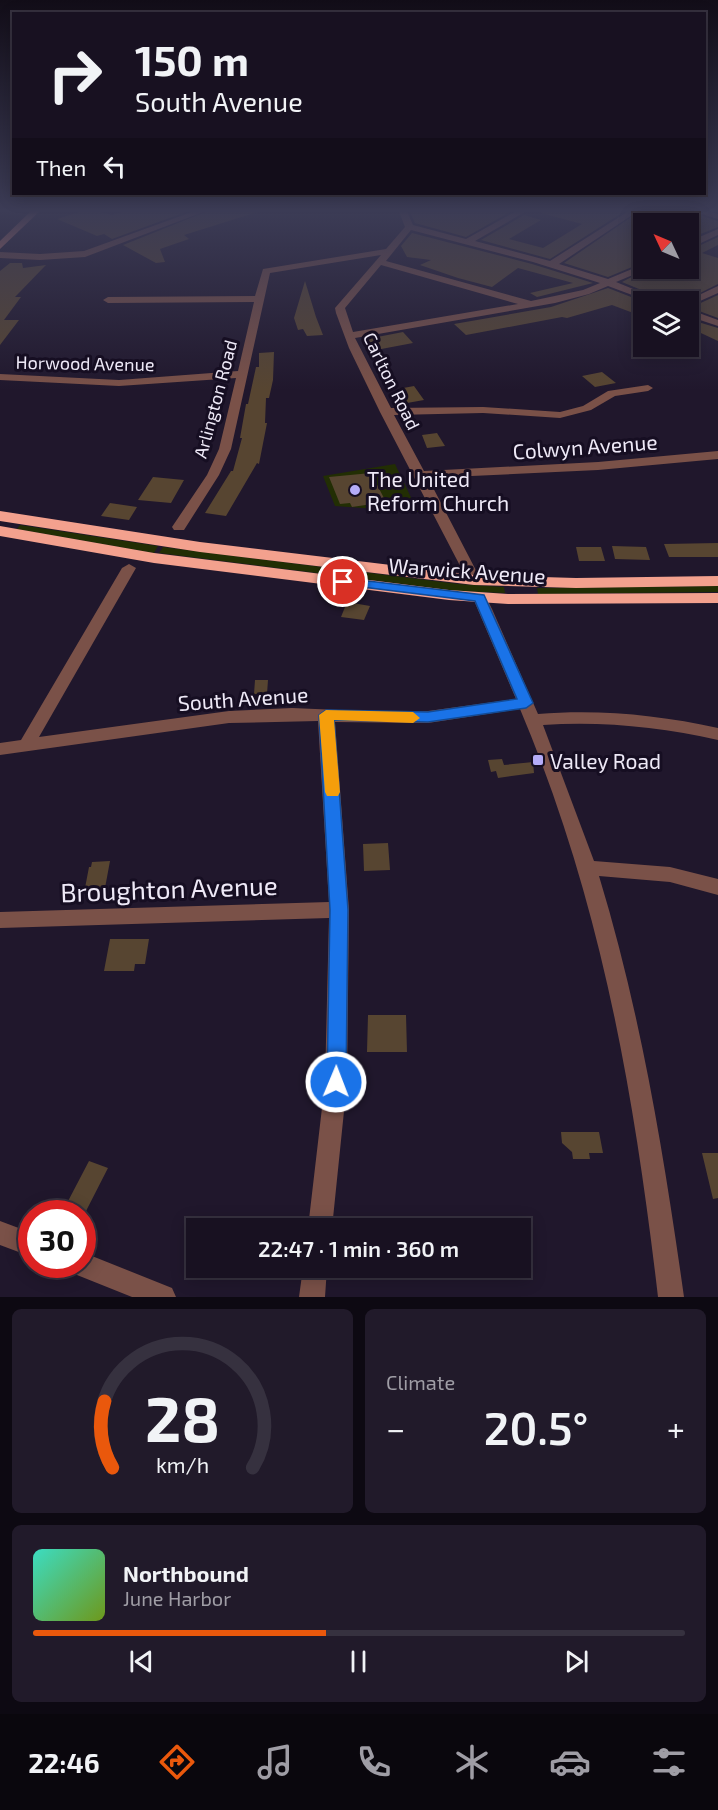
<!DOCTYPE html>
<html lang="en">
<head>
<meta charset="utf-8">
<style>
  :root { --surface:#181121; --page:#211a2a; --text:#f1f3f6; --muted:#9f9da5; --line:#36313f; --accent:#ea580c }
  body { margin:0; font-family:"Exo 2",sans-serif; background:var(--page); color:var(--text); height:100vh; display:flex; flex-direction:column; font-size:22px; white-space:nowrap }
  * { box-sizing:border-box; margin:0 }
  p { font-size:20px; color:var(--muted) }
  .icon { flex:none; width:33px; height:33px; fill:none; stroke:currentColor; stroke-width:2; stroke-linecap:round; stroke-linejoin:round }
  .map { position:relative; height:1297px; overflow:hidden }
  .details { display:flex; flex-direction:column; gap:12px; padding:12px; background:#0d0912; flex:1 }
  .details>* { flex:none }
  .banner { position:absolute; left:12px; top:12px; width:694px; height:183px; border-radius:0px; box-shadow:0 3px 15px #0003,0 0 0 2px var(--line); background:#181121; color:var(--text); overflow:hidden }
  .needle { width:39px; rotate:314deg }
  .tools { position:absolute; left:633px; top:213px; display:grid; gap:12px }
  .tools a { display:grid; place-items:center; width:66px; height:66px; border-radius:0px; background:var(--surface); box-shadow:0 3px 15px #0003,0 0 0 2px var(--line); font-size:30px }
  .speed { position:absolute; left:18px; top:1200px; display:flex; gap:12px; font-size:30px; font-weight:700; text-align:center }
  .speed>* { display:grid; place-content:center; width:78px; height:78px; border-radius:50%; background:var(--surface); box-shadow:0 3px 15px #0003,0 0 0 2px var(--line); line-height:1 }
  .speed .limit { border:9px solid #d22; background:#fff; color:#111 }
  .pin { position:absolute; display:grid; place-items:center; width:51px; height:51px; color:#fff; margin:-26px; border:3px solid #fff; border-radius:50%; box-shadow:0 2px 6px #0007 }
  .me { position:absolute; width:66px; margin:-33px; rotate:1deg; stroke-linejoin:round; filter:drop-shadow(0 0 4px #0008) }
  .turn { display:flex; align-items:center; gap:21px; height:126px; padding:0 24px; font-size:27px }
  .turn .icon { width:78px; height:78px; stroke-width:2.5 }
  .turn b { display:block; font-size:42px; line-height:51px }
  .then { display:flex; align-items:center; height:57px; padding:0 24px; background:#0003; gap:12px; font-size:22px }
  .big { font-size:45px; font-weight:600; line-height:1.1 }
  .details .tile { flex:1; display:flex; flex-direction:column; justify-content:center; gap:9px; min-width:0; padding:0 21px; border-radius:9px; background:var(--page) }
  .details .dial { align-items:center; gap:0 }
  .dial svg { height:156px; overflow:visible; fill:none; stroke:var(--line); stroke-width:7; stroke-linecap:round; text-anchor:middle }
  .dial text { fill:var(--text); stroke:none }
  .song { display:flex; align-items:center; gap:18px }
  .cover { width:72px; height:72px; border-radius:9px; background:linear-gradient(135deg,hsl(170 70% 55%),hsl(80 70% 35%)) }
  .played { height:6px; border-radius:3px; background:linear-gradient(90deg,var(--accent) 45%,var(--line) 45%) }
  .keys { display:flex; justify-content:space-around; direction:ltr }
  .heat { display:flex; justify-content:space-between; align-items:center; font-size:33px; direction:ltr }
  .details .tiles { flex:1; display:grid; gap:12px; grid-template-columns:1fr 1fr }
  .tile:last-child { grid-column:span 2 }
  .trip { position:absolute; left:186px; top:1218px; width:345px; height:60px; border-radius:0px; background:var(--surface); box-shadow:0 3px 15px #0003,0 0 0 2px var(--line); font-weight:600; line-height:60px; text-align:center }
  .dock { display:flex; height:96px; justify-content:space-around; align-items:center; background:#0a070d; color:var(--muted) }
  .dock .icon { width:42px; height:42px }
  .dock .on { color:var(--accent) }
  .dock b { font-size:27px; color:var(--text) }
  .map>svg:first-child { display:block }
</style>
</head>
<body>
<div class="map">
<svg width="718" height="1297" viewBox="0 0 718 1297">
  <rect width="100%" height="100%" fill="#20172c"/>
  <path fill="#222e04" d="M 395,464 L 418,512 L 335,506 L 323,476 Z
    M 20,525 L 158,546 L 154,553 L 17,529 Z
    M 163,547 L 458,584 L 504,587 L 505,593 L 458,591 L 159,553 Z
    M 718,586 L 718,592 L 538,594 L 537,588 Z"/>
  <path fill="#574531" d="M 88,209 L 112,215 L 131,209 L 194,209 L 112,239 L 104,234 L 97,236 L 57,219 Z
    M 213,209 L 257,209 L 258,212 L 184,235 L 189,239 L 160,249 L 165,262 L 156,263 L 123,245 Z
    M 413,209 L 498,209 L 510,212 L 466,237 L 415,223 L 410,212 Z
    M 541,209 L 628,209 L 550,259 L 481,240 L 524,215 L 541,220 L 509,239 L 543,248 L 582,224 L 541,213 Z
    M 643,209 L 682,209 L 718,221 L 718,227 L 688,239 L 688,224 L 644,224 L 644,262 L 608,277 L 564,263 Z
    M 412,233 L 532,264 L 593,283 L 537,297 L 530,293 L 573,283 L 518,268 L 492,287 L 458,278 L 420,265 L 431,260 L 407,257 L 401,246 Z
    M 718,237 L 718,245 L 702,253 L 718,258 L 718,284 L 682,302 L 659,294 L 656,296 L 622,282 L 649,268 L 688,268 L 688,251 Z
    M 10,263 L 22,263 L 23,268 L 46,265 L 15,297 L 21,297 L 4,320 L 19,320 L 0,345 L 0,271 Z
    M 305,281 L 316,317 L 323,335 L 307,336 L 303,329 L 298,330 L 294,318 Z
    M 608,288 L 644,302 L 644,317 L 612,305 L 567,318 L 562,317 L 466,335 L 454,324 L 551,307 Z
    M 718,295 L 718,318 L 691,308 L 692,307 Z
    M 688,319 L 718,328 L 718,341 L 688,327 Z
    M 403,332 L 413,343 L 376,350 L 367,339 Z
    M 274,352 L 273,380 L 269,398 L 266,398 L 265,423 L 267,423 L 259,464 L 257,463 L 226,516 L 205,513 L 231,471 L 233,471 L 242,438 L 240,438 L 246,404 L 248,404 L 256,367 L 259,367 L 259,353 Z
    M 602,372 L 616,383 L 595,387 L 582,376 Z
    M 414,386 L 424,400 L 407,403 L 398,389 Z
    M 437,433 L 445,446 L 427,448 L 422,435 Z
    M 371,473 L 386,502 L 352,507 L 350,503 L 340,504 L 329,477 Z
    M 153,477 L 184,480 L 171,503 L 138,500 Z
    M 110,503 L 137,507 L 129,520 L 101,516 Z
    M 718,543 L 718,557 L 669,557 L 664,544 Z
    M 612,546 L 646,547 L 650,560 L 615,559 Z
    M 576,547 L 601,547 L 605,561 L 579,561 Z
    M 347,602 L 370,606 L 364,620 L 341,617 Z
    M 255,680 L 268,680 L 267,694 L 254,694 Z
    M 502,759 L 504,765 L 533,762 L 534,773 L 498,778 L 496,771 L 491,772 L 488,760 Z
    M 388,843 L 390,870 L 364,871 L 363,844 Z
    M 110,861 L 105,888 L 85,888 L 89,867 L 91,867 L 92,862 Z
    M 110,939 L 149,939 L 145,964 L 135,964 L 134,971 L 104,971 Z
    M 368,1015 L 406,1015 L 407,1052 L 367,1052 Z
    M 561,1132 L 599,1132 L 603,1153 L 589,1153 L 590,1159 L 573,1159 L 572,1152 L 562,1143 Z
    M 702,1153 L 718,1153 L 718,1198 L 713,1199 Z
    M 89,1161 L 108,1168 L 85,1213 L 66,1205 Z"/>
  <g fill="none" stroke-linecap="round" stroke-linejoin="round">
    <path fill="#7a5148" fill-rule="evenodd" d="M 200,209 L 211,209 L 85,257 L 40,260 L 0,258 L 0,252 L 40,254 L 84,251 Z
      M 398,209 L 406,209 L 413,225 L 466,239 L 520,209 L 530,209 L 475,241 L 550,261 L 632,209 L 641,209 L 559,264 L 608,279 L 644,264 L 644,268 L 647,269 L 616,282 L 665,302 L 651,302 L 608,286 L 589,294 L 555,303 L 355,338 L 391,408 L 483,407 L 560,412 L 583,406 L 608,391 L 648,385 L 653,388 L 648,391 L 615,396 L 591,410 L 560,418 L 483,413 L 394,415 L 424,471 L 598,462 L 718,451 L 718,459 L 598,470 L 428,478 L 481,580 L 474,584 L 469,583 L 380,412 L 349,348 L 336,313 L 335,308 L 381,255 L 270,273 L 231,449 L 219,475 L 184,530 L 174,530 L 172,527 L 207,475 L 219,449 L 236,378 L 119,386 L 0,380 L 0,374 L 119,380 L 238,371 L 254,302 L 108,303 L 103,300 L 108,297 L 255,296 L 263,269 L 386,249 L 405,227 ZM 411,230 L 533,262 L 600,283 L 583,290 L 531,301 L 386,261 ZM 381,265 L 518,304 L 353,332 L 345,308 Z
      M 684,209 L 697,209 L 718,214 L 718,219 Z
      M 718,229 L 718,235 L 688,249 L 688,242 Z
      M 718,286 L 718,293 L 691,305 L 688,306 L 688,302 L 684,302 Z
      M 688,309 L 718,320 L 718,326 L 688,316 Z
      M 129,564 L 136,568 L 39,737 L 229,711 L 292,708 L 385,712 L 428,711 L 516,699 L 473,598 L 480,593 L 485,595 L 492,609 L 538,714 C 599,709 659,715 718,728 L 718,740 C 660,727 602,721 543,725 L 594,861 L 670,867 L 718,879 L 718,895 L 670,882 L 599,876 C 641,1014 664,1155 684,1297 L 658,1297 C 634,1092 601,901 520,709 L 428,723 L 335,722 L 349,910 L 347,1082 L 332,1228 L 308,1228 L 325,1082 L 329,918 L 0,928 L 0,912 L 329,902 L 318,721 L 229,723 L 0,755 L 0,743 L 21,740 L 122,568 Z
      M 0,1221 L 32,1233 L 32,1257 L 0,1245 Z
      M 82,1252 L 172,1288 L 176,1297 L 132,1297 L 72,1273 L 69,1264 L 82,1264 Z
      M 303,1268 L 327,1268 L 325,1297 L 299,1297 Z"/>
    <path fill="#d98572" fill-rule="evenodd" d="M 33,209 L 42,209 L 0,249 L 0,241 Z"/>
    <path fill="#f3a18e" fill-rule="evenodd" d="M 0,511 L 200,542 L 474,575 L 576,578 L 718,576 L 718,586 L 576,588 L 474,585 L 200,552 L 0,521 Z
      M 0,526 L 154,553 L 449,590 L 508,594 L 718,593 L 718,603 L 508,604 L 449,600 L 154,563 L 0,536 Z"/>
  </g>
  <linearGradient id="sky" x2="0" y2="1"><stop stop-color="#120d18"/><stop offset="0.54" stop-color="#3c3c56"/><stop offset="1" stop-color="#3c3c56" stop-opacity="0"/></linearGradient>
  <rect width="718" height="390" fill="url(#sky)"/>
  <path fill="#1a73e8" stroke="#114b97" stroke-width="1.5" d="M 343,578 L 484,595 L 533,703 L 526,708 L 428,722 L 334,720 L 348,910 L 346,1082 L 343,1089 L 336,1092 L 329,1089 L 327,1082 L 330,910 L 319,715 L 326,710 L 428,712 L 517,699 L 475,601 L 338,584 L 336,582 L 338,579 Z"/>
  <path fill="#f59e0b" d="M 326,710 L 413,712 L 420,718 L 413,723 L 334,720 L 340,792 L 338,796 L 327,796 L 325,792 L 319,715 Z"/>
  <g fill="#b5acf8" stroke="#160e22" stroke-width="2">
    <circle cx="355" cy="490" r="6"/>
    <rect x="532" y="754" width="12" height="12" rx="3"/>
  </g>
  <g text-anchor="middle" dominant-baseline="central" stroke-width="6" stroke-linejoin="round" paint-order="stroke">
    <g font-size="18" fill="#eee9f7" stroke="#160e22">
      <text transform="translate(85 363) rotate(1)">Horwood Avenue</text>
      <text transform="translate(392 381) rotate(64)">Carlton Road</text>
      <text transform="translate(215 399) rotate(-75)">Arlington Road</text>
    </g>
    <g font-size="21" fill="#eee9f7" stroke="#160e22">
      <text transform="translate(585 446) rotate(-4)">Colwyn Avenue</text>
      <text transform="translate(467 570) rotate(4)">Warwick Avenue</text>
      <text transform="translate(243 698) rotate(-4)">South Avenue</text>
    </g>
    <g font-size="21" fill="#eee9f7" stroke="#160e22" text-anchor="start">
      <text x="367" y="478">The United<tspan x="367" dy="24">Reform Church</tspan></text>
      <text x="550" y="760">Valley Road</text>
    </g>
    <g font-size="26" fill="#eee9f7" stroke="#160e22">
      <text transform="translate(169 888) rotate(-2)">Broughton Avenue</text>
    </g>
  </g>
</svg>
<div class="tools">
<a><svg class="needle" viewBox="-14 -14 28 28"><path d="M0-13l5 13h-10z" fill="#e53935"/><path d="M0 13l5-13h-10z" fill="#9f9da5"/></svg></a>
<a><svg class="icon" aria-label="layers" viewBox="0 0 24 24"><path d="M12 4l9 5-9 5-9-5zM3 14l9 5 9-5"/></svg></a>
</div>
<div class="speed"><div class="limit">30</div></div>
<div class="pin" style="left:343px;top:582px;background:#d93025"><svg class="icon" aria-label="arrive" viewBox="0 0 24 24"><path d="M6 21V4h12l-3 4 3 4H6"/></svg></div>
<svg class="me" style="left:336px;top:1082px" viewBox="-20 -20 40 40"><circle r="17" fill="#1a73e8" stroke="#fff" stroke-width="3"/><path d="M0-11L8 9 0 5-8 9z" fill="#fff"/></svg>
<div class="trip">22:47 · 1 min · 360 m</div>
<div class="banner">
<div class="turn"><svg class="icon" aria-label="right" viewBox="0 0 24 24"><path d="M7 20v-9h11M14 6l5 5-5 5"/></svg><div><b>150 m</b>South Avenue</div></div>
<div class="then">Then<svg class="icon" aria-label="left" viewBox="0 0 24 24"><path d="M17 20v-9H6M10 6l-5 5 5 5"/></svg></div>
</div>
</div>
<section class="details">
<div class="tiles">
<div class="tile dial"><svg viewBox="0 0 100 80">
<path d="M14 69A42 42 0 1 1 86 69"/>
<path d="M14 69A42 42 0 0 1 10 35" stroke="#ea580c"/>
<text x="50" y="56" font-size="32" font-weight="700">28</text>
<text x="50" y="72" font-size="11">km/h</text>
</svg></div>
<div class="tile"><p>Climate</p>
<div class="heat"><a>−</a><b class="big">20.5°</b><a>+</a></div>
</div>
<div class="tile">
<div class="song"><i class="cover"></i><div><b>Northbound</b><p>June Harbor</p></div></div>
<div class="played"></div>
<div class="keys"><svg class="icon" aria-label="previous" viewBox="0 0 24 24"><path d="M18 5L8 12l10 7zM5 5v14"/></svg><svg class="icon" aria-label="pause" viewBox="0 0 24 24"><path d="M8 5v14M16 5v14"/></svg><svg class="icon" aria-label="next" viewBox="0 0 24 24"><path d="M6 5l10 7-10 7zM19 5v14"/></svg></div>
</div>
</div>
</section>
<nav class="dock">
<b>22:46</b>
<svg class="icon on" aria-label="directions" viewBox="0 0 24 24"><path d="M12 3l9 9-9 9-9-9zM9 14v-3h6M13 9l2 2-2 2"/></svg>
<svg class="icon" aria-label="music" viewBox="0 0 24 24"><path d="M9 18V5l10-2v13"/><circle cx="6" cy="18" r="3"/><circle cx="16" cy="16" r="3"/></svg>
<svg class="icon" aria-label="phone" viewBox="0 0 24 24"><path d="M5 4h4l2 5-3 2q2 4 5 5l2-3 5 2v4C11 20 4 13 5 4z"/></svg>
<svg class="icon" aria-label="climate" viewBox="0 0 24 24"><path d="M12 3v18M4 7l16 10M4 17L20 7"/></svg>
<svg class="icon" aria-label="car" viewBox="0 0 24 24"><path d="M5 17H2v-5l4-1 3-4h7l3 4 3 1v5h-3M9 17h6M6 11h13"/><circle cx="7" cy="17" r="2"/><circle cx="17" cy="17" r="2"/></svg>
<svg class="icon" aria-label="filters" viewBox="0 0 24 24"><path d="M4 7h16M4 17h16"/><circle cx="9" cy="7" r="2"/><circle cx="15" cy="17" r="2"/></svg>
</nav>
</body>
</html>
